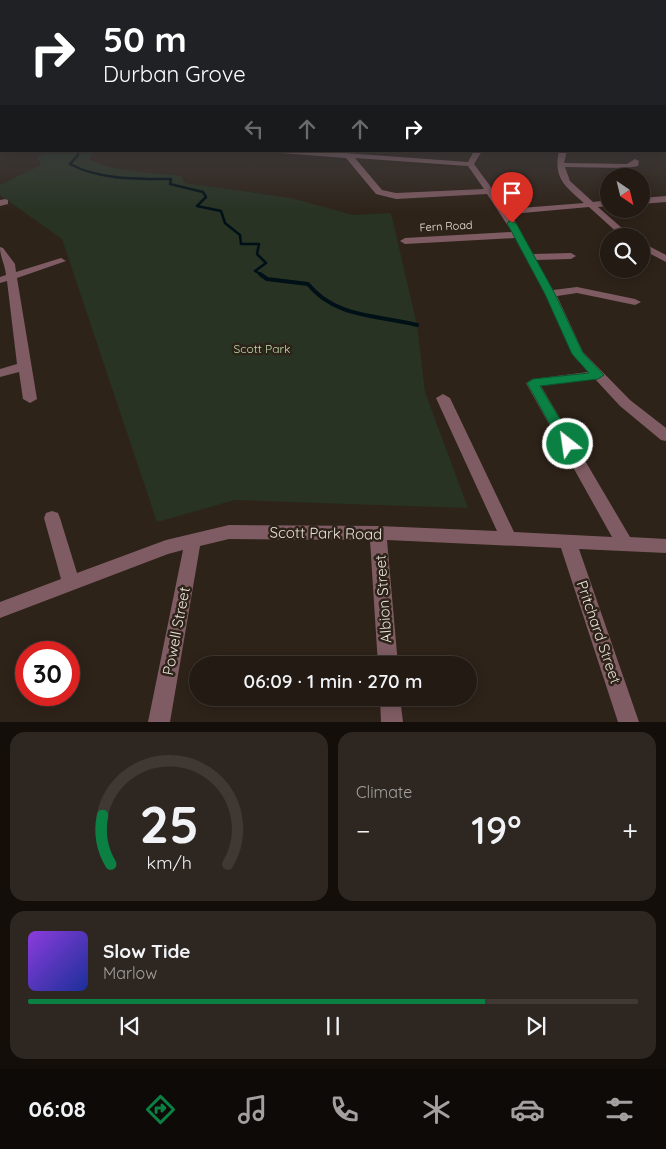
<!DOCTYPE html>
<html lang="en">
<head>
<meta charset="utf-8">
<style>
  :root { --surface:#221a13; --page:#2e2721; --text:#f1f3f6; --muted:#a2a1a0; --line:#3f3833; --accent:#0b8043 }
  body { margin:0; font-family:Quicksand,sans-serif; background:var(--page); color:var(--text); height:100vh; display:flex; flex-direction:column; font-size:19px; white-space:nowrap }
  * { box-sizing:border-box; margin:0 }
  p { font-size:16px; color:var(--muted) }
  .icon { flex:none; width:28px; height:28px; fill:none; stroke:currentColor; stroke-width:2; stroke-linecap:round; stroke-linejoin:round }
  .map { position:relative; height:722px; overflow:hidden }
  .sheet { display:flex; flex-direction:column; gap:10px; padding:10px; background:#130e0a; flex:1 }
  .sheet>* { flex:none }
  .banner { position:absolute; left:0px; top:0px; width:666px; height:152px; box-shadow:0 2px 12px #0003,0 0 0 1px var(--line); background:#202124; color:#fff; overflow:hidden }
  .needle { width:32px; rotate:145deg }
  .buttons { position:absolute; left:600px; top:168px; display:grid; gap:10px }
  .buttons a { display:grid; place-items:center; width:50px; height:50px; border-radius:50%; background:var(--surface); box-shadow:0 2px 12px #0003,0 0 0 1px var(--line); font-size:25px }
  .speed { position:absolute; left:15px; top:641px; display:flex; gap:10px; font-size:25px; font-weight:700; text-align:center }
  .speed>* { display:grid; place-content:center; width:65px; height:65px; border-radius:50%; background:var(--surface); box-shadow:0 2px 12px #0003,0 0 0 1px var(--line); line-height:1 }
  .speed .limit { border:8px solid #d22; background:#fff; color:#111 }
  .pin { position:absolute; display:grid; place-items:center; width:42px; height:42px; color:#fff; margin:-51px -21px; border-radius:50% 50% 50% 0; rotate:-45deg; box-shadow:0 0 5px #0007 }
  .pin .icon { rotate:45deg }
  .me { position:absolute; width:55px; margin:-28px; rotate:330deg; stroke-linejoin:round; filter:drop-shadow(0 0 4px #0008) }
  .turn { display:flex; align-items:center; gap:18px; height:105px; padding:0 20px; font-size:22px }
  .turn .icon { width:65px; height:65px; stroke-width:2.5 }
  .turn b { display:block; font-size:35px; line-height:42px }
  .lanes { display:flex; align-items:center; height:48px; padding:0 20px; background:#0003; justify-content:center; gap:25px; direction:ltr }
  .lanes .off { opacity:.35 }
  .big { font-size:38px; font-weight:600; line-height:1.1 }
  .sheet .tile { flex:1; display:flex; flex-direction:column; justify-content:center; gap:8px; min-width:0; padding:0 18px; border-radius:15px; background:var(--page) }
  .sheet .dial { align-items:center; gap:0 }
  .dial svg { height:130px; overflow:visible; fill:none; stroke:var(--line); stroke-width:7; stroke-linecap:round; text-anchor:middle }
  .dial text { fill:var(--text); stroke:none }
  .song { display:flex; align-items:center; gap:15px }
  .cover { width:60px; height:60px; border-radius:8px; background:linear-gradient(135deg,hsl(270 70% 55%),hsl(230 70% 35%)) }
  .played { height:5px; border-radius:2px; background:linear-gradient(90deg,var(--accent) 75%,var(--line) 75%) }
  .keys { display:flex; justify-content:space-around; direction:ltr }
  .heat { display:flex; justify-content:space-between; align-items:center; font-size:28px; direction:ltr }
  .sheet .tiles { flex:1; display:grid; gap:10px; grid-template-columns:1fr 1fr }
  .tile:last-child { grid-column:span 2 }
  .trip { position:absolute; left:189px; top:656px; width:288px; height:50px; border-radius:25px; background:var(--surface); box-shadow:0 2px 12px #0003,0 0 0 1px var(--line); font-weight:600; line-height:50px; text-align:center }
  .menu { display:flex; height:80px; justify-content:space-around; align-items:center; background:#0e0a08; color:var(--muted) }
  .menu .icon { width:35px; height:35px }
  .menu .selected { color:var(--accent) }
  .menu b { font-size:22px; color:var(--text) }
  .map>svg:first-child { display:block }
</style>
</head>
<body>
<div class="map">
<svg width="666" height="722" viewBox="0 0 666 722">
  <rect width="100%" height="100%" fill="#2e2319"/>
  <path fill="#283323" d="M 48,151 L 94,151 L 89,160 C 120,173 149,172 182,176 L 184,183 L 291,198 L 353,215 L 391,213 L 417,325 L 425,392 L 468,508 L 235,500 L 157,522 L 62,239 L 0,195 L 0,185 L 41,165 L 38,157 Z"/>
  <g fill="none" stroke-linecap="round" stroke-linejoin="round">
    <path stroke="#001017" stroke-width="2.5" d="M 78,151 L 78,155 L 70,164 C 99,180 139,179 171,179 L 170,184 L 203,192 L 206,197 L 197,206 L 221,211 L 225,223 L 240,235 L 241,244 L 259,244 L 257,254 L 266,263 L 255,271 L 262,275"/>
    <path stroke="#001017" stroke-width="4" d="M 260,274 L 267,279 L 308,284 C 335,318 378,315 417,325"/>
    <path fill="#7f5c63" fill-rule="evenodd" d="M 665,117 L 666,117 L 666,121 L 665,121 Z
      M 0,136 L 1,136 L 1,140 L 0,140 Z
      M 665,143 L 666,143 L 666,147 L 665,147 Z
      M 277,151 L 317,151 L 468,162 L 474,151 L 482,151 L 474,164 L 507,209 L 584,203 C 565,186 553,178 559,151 L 567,151 L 564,163 L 627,164 L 635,159 L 639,161 L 638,166 L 627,168 L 565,167 L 570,181 L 593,202 L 609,200 L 609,206 L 598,207 L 631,236 L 621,236 L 589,207 L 511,214 L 533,254 L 571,253 L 576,256 L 571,259 L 536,260 L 553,290 L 577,287 L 635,299 L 641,302 L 635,305 L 577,293 L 557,296 L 583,352 L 630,400 L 666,428 L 666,441 L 661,440 L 620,406 L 595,379 L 541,386 L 630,537 L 666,539 L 666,553 L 579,549 L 639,722 L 618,722 L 561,548 L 387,540 L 398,665 L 378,665 L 370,540 L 229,539 L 200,546 L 170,722 L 148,722 L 183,550 L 168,554 L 0,618 L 0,602 L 61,579 L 44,518 L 46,513 L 52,511 L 58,513 L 60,518 L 77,573 L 166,540 L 229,525 L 378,526 L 497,531 L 436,398 L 443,394 L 450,398 L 514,532 L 612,537 L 526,383 L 533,379 L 588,372 L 572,354 L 545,294 L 515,238 L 405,244 L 400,241 L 405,238 L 512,232 L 487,194 L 396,199 L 376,194 L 346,158 L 281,153 ZM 355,158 L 468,166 L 484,189 L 396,193 L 382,190 Z
      M 666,196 L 666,202 L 641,204 L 641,198 Z
      M 5,199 L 8,200 L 8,204 L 0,206 L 0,200 Z
      M 641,242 L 666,255 L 666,262 L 641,249 Z
      M 0,247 L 3,248 L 15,264 L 16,272 L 61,258 L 66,261 L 17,278 L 37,399 L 30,403 L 23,399 L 19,372 L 0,377 L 0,369 L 17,364 L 7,281 L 0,283 L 0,277 L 6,275 C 5,264 0,257 0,247 Z
      M 380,698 L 400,698 L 403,722 L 381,722 Z"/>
  </g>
  <linearGradient id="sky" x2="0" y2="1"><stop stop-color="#19130e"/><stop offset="0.53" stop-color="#464549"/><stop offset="1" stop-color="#464549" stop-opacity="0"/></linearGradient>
  <rect width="666" height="213" fill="url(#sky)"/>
  <path fill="#0b8043" stroke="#07532c" d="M 509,221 L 516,223 L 555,294 L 583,353 L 604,375 L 598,379 L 540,386 L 575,444 L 568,449 L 563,448 L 527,383 L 533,379 L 589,373 L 572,354 L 545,294 L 507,223 Z"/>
  <g text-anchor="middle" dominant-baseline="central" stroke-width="5" stroke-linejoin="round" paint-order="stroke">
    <g font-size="11" fill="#e9e2db" stroke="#2e2319">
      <text transform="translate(446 226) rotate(-3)">Fern Road</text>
    </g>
    <g font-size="12" fill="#bedeae" stroke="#2e2319">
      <text x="262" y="348">Scott Park</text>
    </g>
    <g font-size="15" fill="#e9e2db" stroke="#2e2319">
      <text transform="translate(326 533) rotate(1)">Scott Park Road</text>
      <text transform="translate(383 599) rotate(-94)">Albion Street</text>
      <text transform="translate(176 631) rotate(-79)">Powell Street</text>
      <text transform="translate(599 632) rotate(71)">Pritchard Street</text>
    </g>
  </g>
</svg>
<div class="buttons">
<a><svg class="needle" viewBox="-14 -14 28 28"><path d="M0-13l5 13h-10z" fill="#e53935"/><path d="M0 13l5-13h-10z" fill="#a2a1a0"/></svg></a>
<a><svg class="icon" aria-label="search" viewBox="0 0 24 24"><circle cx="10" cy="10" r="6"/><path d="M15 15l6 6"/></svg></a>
</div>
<div class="speed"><div class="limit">30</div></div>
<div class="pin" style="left:512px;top:223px;background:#d93025"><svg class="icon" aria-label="arrive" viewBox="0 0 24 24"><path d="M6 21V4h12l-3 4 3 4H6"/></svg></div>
<svg class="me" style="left:568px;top:444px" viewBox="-20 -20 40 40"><circle r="17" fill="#0b8043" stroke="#fff" stroke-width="3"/><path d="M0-11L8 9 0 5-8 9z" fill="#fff"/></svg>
<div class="trip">06:09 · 1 min · 270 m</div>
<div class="banner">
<div class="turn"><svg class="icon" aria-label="right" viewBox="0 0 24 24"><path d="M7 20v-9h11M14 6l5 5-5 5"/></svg><div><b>50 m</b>Durban Grove</div></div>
<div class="lanes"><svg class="icon off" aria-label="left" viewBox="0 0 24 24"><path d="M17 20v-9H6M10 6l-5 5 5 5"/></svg><svg class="icon off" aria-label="ahead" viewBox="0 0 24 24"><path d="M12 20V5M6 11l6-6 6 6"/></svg><svg class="icon off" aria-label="ahead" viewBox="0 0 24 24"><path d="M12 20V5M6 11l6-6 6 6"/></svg><svg class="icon" aria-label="right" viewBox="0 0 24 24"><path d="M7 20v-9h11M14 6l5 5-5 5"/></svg></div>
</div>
</div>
<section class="sheet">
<div class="tiles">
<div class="tile dial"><svg viewBox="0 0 100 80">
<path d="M14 69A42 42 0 1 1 86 69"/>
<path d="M14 69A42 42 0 0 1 9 39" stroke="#0b8043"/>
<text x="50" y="56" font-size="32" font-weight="700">25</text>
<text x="50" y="72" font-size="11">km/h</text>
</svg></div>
<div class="tile"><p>Climate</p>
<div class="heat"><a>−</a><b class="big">19°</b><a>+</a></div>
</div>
<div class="tile">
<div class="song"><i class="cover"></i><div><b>Slow Tide</b><p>Marlow</p></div></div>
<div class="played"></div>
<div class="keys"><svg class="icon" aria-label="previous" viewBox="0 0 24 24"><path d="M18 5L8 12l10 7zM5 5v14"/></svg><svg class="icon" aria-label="pause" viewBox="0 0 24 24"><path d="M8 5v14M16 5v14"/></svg><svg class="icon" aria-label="next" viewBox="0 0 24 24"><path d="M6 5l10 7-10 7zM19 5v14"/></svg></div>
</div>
</div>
</section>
<nav class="menu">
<b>06:08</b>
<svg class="icon selected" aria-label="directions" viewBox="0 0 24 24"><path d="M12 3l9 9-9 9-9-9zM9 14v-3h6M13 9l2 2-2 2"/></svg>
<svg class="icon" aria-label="music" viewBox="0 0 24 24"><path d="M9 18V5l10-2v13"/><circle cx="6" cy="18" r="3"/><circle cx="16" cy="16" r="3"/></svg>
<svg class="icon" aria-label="phone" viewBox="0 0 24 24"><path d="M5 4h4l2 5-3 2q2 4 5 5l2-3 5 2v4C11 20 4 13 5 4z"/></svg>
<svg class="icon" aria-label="climate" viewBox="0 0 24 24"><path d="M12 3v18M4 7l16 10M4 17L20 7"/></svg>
<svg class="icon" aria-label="car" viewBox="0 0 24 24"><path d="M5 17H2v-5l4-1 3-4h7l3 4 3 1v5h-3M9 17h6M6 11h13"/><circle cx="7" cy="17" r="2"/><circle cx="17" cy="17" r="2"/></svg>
<svg class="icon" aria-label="filters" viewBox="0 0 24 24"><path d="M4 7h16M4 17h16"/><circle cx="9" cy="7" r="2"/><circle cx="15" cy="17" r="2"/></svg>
</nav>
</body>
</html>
